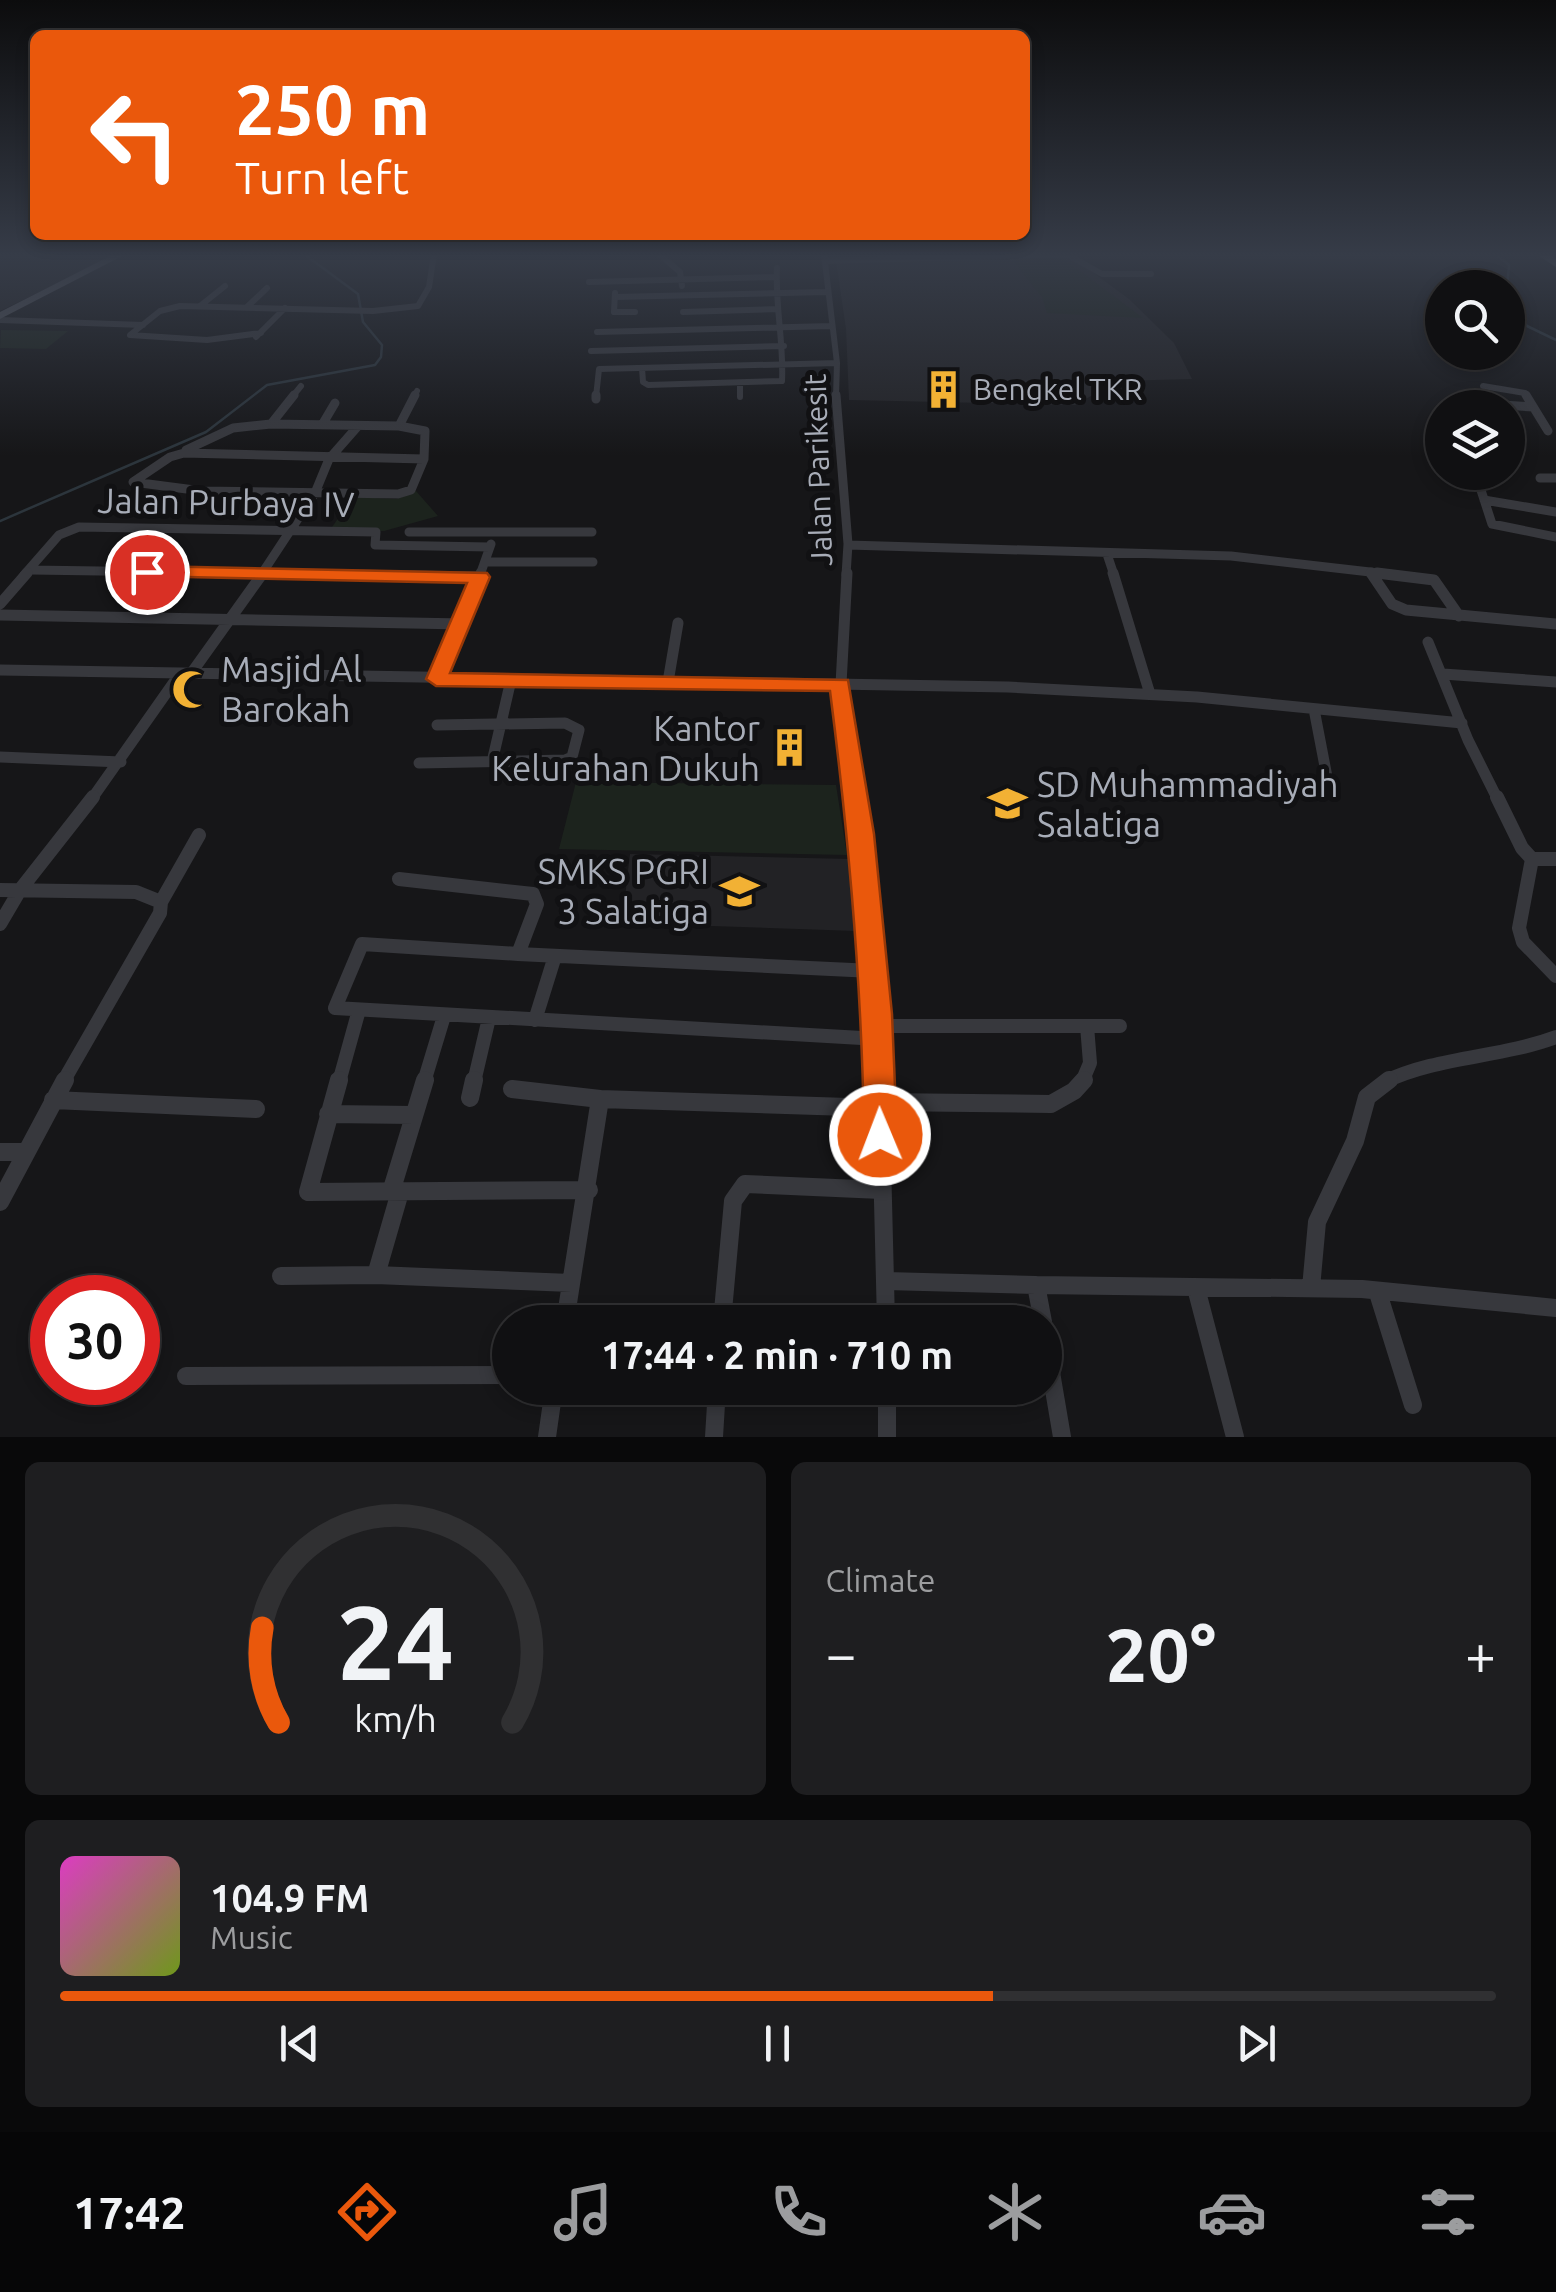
<!DOCTYPE html>
<html lang="en">
<head>
<meta charset="utf-8">
<style>
  :root { --surface:#101012; --page:#1e1e20; --text:#f1f3f6; --muted:#9c9d9f; --line:#303032; --accent:#ea580c }
  body { margin:0; font-family:Ubuntu,sans-serif; background:var(--page); color:var(--text); height:100vh; display:flex; flex-direction:column; font-size:38px; white-space:nowrap }
  * { box-sizing:border-box; margin:0 }
  p { font-size:32px; color:var(--muted) }
  .icon { flex:none; width:55px; height:55px; fill:none; stroke:currentColor; stroke-width:2; stroke-linecap:round; stroke-linejoin:round }
  .map { position:relative; height:1437px; overflow:hidden }
  .sheet { display:flex; flex-direction:column; gap:25px; padding:25px; background:#09090a; flex:1 }
  .sheet>* { flex:none }
  .hud { position:absolute; left:30px; top:30px; width:1000px; height:210px; border-radius:15px; box-shadow:0 5px 15px #0003,0 0 0 2px var(--line); background:#ea580c; color:#fff; overflow:hidden }
  .controls { position:absolute; left:1425px; top:270px; display:grid; gap:20px }
  .controls a { display:grid; place-items:center; width:100px; height:100px; border-radius:50%; background:var(--surface); box-shadow:0 5px 15px #0003,0 0 0 2px var(--line); font-size:50px }
  .speed { position:absolute; left:30px; top:1275px; display:flex; gap:20px; font-size:50px; font-weight:700; text-align:center }
  .speed>* { display:grid; place-content:center; width:130px; height:130px; border-radius:50%; background:var(--surface); box-shadow:0 5px 15px #0003,0 0 0 2px var(--line); line-height:1 }
  .speed .limit { border:15px solid #d22; background:#fff; color:#111 }
  .pin { position:absolute; display:grid; place-items:center; width:85px; height:85px; color:#fff; margin:-42px; border:5px solid #fff; border-radius:50%; box-shadow:0 2px 10px #0007 }
  .me { position:absolute; width:110px; margin:-55px; rotate:359deg; stroke-linejoin:round; filter:drop-shadow(0 0 8px #0008) }
  .turn { display:flex; align-items:center; gap:35px; height:210px; padding:0 40px; font-size:45px }
  .turn .icon { width:130px; height:130px; stroke-width:2.5 }
  .turn b { display:block; font-size:70px; line-height:85px }
  .big { font-size:75px; font-weight:700; line-height:1.1 }
  .sheet .tile { flex:1; display:flex; flex-direction:column; justify-content:center; gap:15px; min-width:0; padding:0 35px; border-radius:15px; background:var(--page) }
  .sheet .dial { align-items:center; gap:0 }
  .dial svg { height:260px; overflow:visible; fill:none; stroke:var(--line); stroke-width:7; stroke-linecap:round; text-anchor:middle }
  .dial text { fill:var(--text); stroke:none }
  .song { display:flex; align-items:center; gap:30px }
  .cover { width:120px; height:120px; border-radius:15px; background:linear-gradient(135deg,hsl(310 70% 55%),hsl(80 70% 35%)) }
  .played { height:10px; border-radius:5px; background:linear-gradient(90deg,var(--accent) 65%,var(--line) 65%) }
  .keys { display:flex; justify-content:space-around; direction:ltr }
  .heat { display:flex; justify-content:space-between; align-items:center; font-size:55px; direction:ltr }
  .sheet .tiles { flex:1; display:grid; gap:25px; grid-template-columns:1fr 1fr }
  .tile:last-child { grid-column:span 2 }
  .trip { position:absolute; left:492px; top:1305px; width:570px; height:100px; border-radius:50px; background:var(--surface); box-shadow:0 5px 15px #0003,0 0 0 2px var(--line); font-weight:700; line-height:100px; text-align:center }
  .dock { display:flex; height:160px; justify-content:space-around; align-items:center; background:#060607; color:var(--muted) }
  .dock .icon { width:70px; height:70px }
  .dock .selected { color:var(--accent) }
  .dock b { font-size:45px; color:var(--text) }
  .map>svg:first-child { display:block }
</style>
</head>
<body>
<div class="map">
<svg width="1556" height="1437" viewBox="0 0 1556 1437">
  <rect width="100%" height="100%" fill="#161618"/>
  <path fill="#222225" d="M 0,254 L 119,254 L 0,311 Z
    M 1072,257 L 1129,299 L 1174,343 L 1192,379 L 1118,381 L 1075,405 L 849,400 L 846,329 L 836,261 Z
    M 630,854 L 851,859 L 856,931 L 622,923 Z"/>
  <path fill="#1c231d" d="M 1064,259 L 1143,318 L 1047,313 L 1042,297 L 1012,260 Z
    M 1,330 L 68,331 L 46,349 L 0,348 Z
    M 416,491 L 438,516 L 384,531 L 330,530 L 353,497 L 397,499 Z
    M 576,782 L 836,785 L 847,855 L 559,849 Z"/>
  <g fill="none" stroke-linecap="round" stroke-linejoin="round">
    <path stroke="#2c353c" stroke-width="2.5" d="M 1495,254 L 1509,265 L 1507,288
      M 1508,303 L 1527,326 L 1556,340
      M 0,521 L 206,432 L 267,385 L 375,365 L 381,357 L 382,345 L 363,322 L 358,294 L 304,254"/>
    <path stroke="#37383d" stroke-width="6" d="M 659,254 L 680,272 L 682,286
      M 824,254 L 837,363 L 836,397
      M 1068,255 L 1102,274 L 1151,274
      M 825,261 L 1067,254
      M 589,282 L 775,277
      M 615,293 L 614,312 L 635,312
      M 615,297 L 826,292
      M 200,306 L 225,286
      M 247,307 L 267,288
      M 683,312 L 778,309
      M 0,320 L 143,325
      M 597,332 L 832,326
      M 261,333 L 207,340 L 130,335 L 160,311 L 180,306 L 373,311 L 418,306 L 429,287 L 434,254
      M 256,337 L 285,308
      M 591,351 L 784,346
      M 642,368 L 643,382 L 648,385 L 782,381 C 784,343 775,306 777,268
      M 740,383 L 740,397
      M 1483,386 L 1525,393 L 1528,397
      M 292,397 L 301,386
      M 414,397 L 417,391
      M 596,397 L 599,369 L 837,363"/>
    <path stroke="#37383d" stroke-width="9" d="M 836,395 L 848,544 L 846,575
      M 1526,395 L 1548,431
      M 596,399 L 596,395
      M 1487,404 L 1533,407
      M 322,425 L 335,403
      M 399,426 L 415,395
      M 186,450 L 233,428 L 271,424
      M 1540,478 L 1556,478
      M 133,482 L 202,491 L 398,494 L 411,490 L 424,459 L 425,431 L 399,426 L 271,424 L 294,395
      M 133,482 L 170,457 L 184,453 L 424,459
      M 1479,484 L 1492,524 L 1556,537
      M 1484,500 L 1556,512
      M 409,532 L 592,532
      M 848,545 L 1231,556 L 1370,572 L 1372,575
      M 1107,554 L 1114,575
      M 485,562 L 593,562
      M 31,570 L 375,575
      M 1370,572 L 1397,575
      M 24,575 L 59,535 L 79,527 L 376,532 L 375,545 L 490,547
      M 261,575 L 315,493 L 329,459 L 358,426
      M 480,575 L 491,544"/>
    <path stroke="#37383d" stroke-width="11" d="M 215,573 L 480,577
      M 847,573 L 841,684 L 857,800
      M 1113,573 L 1150,694
      M 1371,573 L 1392,604 L 1406,610 L 1556,624
      M 1377,573 L 1434,580 L 1459,616
      M 0,604 L 27,573
      M 0,615 L 463,624
      M 1428,642 L 1468,740 L 1498,800
      M 0,670 L 1008,687 L 1197,697 L 1462,723
      M 1443,674 L 1556,682
      M 190,675 L 263,573
      M 437,679 L 463,624 L 481,573
      M 668,682 L 678,623
      M 1314,709 L 1328,782
      M 0,757 L 121,762
      M 492,762 L 511,680
      M 419,763 L 565,760 L 572,757 L 579,730 L 565,723 L 437,725
      M 91,800 L 179,675"/>
    <path stroke="#37383d" stroke-width="14" d="M 856,797 L 880,1082
      M 1497,797 L 1522,848 L 1532,859 L 1556,859
      M 1532,859 L 1519,928 L 1523,942 L 1556,976
      M 399,879 L 533,894 L 537,904 L 518,954 L 873,971
      M 0,890 L 136,892 L 161,902 L 160,913 L 63,1082
      M 161,902 L 199,835
      M 0,924 L 20,890 L 93,797
      M 518,954 L 362,944 L 335,1008 L 879,1039
      M 535,1020 L 555,956
      M 878,1026 L 1087,1026 L 1090,1063 L 1082,1082
      M 1087,1026 L 1120,1026
      M 339,1082 L 359,1010
      M 424,1082 L 444,1016
      M 474,1082 L 489,1018
      M 1384,1082 C 1438,1056 1500,1058 1556,1037"/>
    <path stroke="#37383d" stroke-width="18" d="M 339,1080 L 308,1192 L 589,1190
      M 880,1080 L 886,1322
      M 512,1089 L 600,1099
      M 470,1098 L 474,1080
      M 53,1100 L 256,1109
      M 880,1102 L 1051,1104 L 1074,1091 L 1084,1080
      M 328,1114 L 414,1115
      M 0,1152 L 24,1152
      M 391,1192 L 425,1080
      M 0,1202 L 65,1080
      M 376,1275 L 400,1192
      M 281,1276 L 376,1275 L 571,1283
      M 886,1281 L 1036,1285 L 1043,1322
      M 1036,1285 L 1362,1289 L 1556,1308
      M 1196,1288 L 1235,1437
      M 1311,1288 L 1317,1222 L 1355,1141 L 1367,1097 L 1389,1080
      M 1378,1293 L 1413,1405
      M 565,1322 L 600,1099 L 880,1108
      M 722,1322 L 733,1201 L 745,1184 L 881,1190
      M 1045,1337 L 1062,1437
      M 186,1376 L 510,1375
      M 887,1388 L 887,1437
      M 547,1437 L 554,1388
      M 714,1437 L 717,1388"/>
    <path fill="#53555c" fill-rule="evenodd" d="M 114,254 L 126,254 L 0,319 L 0,312 Z"/>
    <path fill="#63666e" fill-rule="evenodd" d="M 1536,254 L 1549,254 L 1556,259 L 1556,267 Z"/>
  </g>
  <linearGradient id="sky" x2="0" y2="1"><stop stop-color="#0c0c0d"/><stop offset="0.56" stop-color="#363c48"/><stop offset="1" stop-color="#363c48" stop-opacity="0"/></linearGradient>
  <rect width="1556" height="456" fill="url(#sky)"/>
  <path fill="#ea580c" stroke="#983908" stroke-width="2.5" d="M 147,566 L 487,573 L 490,577 L 450,673 L 848,680 L 874,834 L 892,1014 L 897,1135 L 892,1145 L 880,1149 L 869,1145 L 864,1135 C 862,986 849,839 830,691 L 436,686 L 426,679 L 467,583 L 140,576 L 137,572 Z"/>
  <defs>
    <symbol id="building-bare" viewBox="-9 -9 18 18"><path d="M-4-6H4V6H1V3H-1V6H-4ZM-2.5-4.3h1.7v1.8h-1.7ZM.8-4.3h1.7v1.8H.8ZM-2.5-1h1.7V.8h-1.7ZM.8-1h1.7V.8H.8Z" fill="#f2b134" stroke="#111113" stroke-width="2.5" paint-order="stroke"/></symbol>
    <symbol id="mosque-bare" viewBox="-9 -9 18 18"><path d="M3.5-4.9A6 6 0 1 0 3.5 4.9A5 5 0 1 1 3.5-4.9Z" fill="#f2b134" stroke="#111113" stroke-width="2.5" paint-order="stroke"/></symbol>
    <symbol id="school-bare" viewBox="-9 -9 18 18"><path d="M0-5L7-2L0 1L-7-2ZM-4 1L0 2.5L4 1V4Q0 6-4 4Z" fill="#f2b134" stroke="#111113" stroke-width="2.5" paint-order="stroke"/></symbol>
  </defs>
  <g fill-rule="evenodd">
    <use href="#building-bare" x="916" y="362" width="55" height="55"/>
    <use href="#mosque-bare" x="164" y="662" width="55" height="55"/>
    <use href="#building-bare" x="762" y="720" width="55" height="55"/>
    <use href="#school-bare" x="980" y="776" width="55" height="55"/>
    <use href="#school-bare" x="712" y="864" width="55" height="55"/>
  </g>
  <g text-anchor="middle" dominant-baseline="central" stroke-width="10" stroke-linejoin="round" paint-order="stroke">
    <g font-size="30" fill="#a8adb8" stroke="#111113" text-anchor="start">
      <text x="973" y="389">Bengkel TKR</text>
    </g>
    <g font-size="30" fill="#a8adb8" stroke="#111113">
      <text transform="translate(818 470) rotate(-92)">Jalan Parikesit</text>
    </g>
    <g font-size="35" fill="#a8adb8" stroke="#111113">
      <text transform="translate(226 502) rotate(1)">Jalan Purbaya IV</text>
    </g>
    <g font-size="35" fill="#a8adb8" stroke="#111113" text-anchor="start">
      <text x="221" y="669">Masjid Al<tspan x="221" dy="40">Barokah</tspan></text>
      <text x="760" y="728" text-anchor="end">Kantor<tspan x="760" dy="40">Kelurahan Dukuh</tspan></text>
      <text x="1037" y="784">SD Muhammadiyah<tspan x="1037" dy="40">Salatiga</tspan></text>
      <text x="709" y="871" text-anchor="end">SMKS PGRI<tspan x="709" dy="40">3 Salatiga</tspan></text>
    </g>
  </g>
</svg>
<div class="controls">
<a><svg class="icon" aria-label="search" viewBox="0 0 24 24"><circle cx="10" cy="10" r="6"/><path d="M15 15l6 6"/></svg></a>
<a><svg class="icon" aria-label="layers" viewBox="0 0 24 24"><path d="M12 4l9 5-9 5-9-5zM3 14l9 5 9-5"/></svg></a>
</div>
<div class="speed"><div class="limit">30</div></div>
<div class="pin" style="left:147px;top:572px;background:#d93025"><svg class="icon" aria-label="arrive" viewBox="0 0 24 24"><path d="M6 21V4h12l-3 4 3 4H6"/></svg></div>
<svg class="me" style="left:880px;top:1135px" viewBox="-20 -20 40 40"><circle r="17" fill="#ea580c" stroke="#fff" stroke-width="3"/><path d="M0-11L8 9 0 5-8 9z" fill="#fff"/></svg>
<div class="trip">17:44 · 2 min · 710 m</div>
<div class="hud">
<div class="turn"><svg class="icon" aria-label="left" viewBox="0 0 24 24"><path d="M17 20v-9H6M10 6l-5 5 5 5"/></svg><div><b>250 m</b>Turn left</div></div>
</div>
</div>
<section class="sheet">
<div class="tiles">
<div class="tile dial"><svg viewBox="0 0 100 80">
<path d="M14 69A42 42 0 1 1 86 69"/>
<path d="M14 69A42 42 0 0 1 9 40" stroke="#ea580c"/>
<text x="50" y="56" font-size="32" font-weight="700">24</text>
<text x="50" y="72" font-size="11">km/h</text>
</svg></div>
<div class="tile"><p>Climate</p>
<div class="heat"><a>−</a><b class="big">20°</b><a>+</a></div>
</div>
<div class="tile">
<div class="song"><i class="cover"></i><div><b>104.9 FM</b><p>Music</p></div></div>
<div class="played"></div>
<div class="keys"><svg class="icon" aria-label="previous" viewBox="0 0 24 24"><path d="M18 5L8 12l10 7zM5 5v14"/></svg><svg class="icon" aria-label="pause" viewBox="0 0 24 24"><path d="M8 5v14M16 5v14"/></svg><svg class="icon" aria-label="next" viewBox="0 0 24 24"><path d="M6 5l10 7-10 7zM19 5v14"/></svg></div>
</div>
</div>
</section>
<nav class="dock">
<b>17:42</b>
<svg class="icon selected" aria-label="directions" viewBox="0 0 24 24"><path d="M12 3l9 9-9 9-9-9zM9 14v-3h6M13 9l2 2-2 2"/></svg>
<svg class="icon" aria-label="music" viewBox="0 0 24 24"><path d="M9 18V5l10-2v13"/><circle cx="6" cy="18" r="3"/><circle cx="16" cy="16" r="3"/></svg>
<svg class="icon" aria-label="phone" viewBox="0 0 24 24"><path d="M5 4h4l2 5-3 2q2 4 5 5l2-3 5 2v4C11 20 4 13 5 4z"/></svg>
<svg class="icon" aria-label="climate" viewBox="0 0 24 24"><path d="M12 3v18M4 7l16 10M4 17L20 7"/></svg>
<svg class="icon" aria-label="car" viewBox="0 0 24 24"><path d="M5 17H2v-5l4-1 3-4h7l3 4 3 1v5h-3M9 17h6M6 11h13"/><circle cx="7" cy="17" r="2"/><circle cx="17" cy="17" r="2"/></svg>
<svg class="icon" aria-label="filters" viewBox="0 0 24 24"><path d="M4 7h16M4 17h16"/><circle cx="9" cy="7" r="2"/><circle cx="15" cy="17" r="2"/></svg>
</nav>
</body>
</html>
